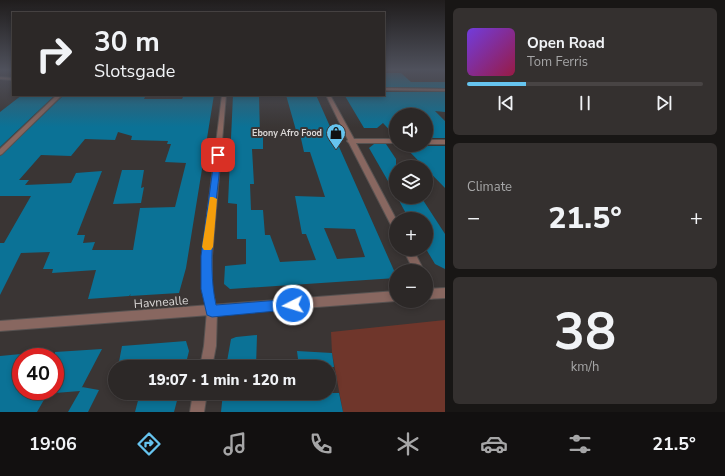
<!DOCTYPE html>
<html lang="en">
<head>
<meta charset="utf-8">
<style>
  :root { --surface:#2c2827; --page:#34302f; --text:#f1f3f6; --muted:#a6a6a7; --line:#484444; --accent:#66c4ef }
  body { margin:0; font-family:"Nunito Sans",sans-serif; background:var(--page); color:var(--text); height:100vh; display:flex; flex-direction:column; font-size:15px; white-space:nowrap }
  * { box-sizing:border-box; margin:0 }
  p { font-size:13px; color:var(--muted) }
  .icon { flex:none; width:22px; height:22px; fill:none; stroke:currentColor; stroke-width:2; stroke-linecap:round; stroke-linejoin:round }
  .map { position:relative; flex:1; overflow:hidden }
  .details { display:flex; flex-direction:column; gap:8px; padding:8px; background:#181615; width:280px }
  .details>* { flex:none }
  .guide { position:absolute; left:12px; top:12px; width:373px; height:84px; border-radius:0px; box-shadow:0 2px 6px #0003,0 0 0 1px var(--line); background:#2c2827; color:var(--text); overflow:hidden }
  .tools { position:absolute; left:389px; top:108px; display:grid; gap:8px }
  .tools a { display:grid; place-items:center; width:44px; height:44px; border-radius:50%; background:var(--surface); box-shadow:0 2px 6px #0003,0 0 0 1px var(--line); font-size:20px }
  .speed { position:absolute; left:12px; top:348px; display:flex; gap:8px; font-size:20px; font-weight:700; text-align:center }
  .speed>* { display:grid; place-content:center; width:52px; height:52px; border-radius:50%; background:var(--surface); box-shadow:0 2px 6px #0003,0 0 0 1px var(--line); line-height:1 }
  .speed .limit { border:6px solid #d22; background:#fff; color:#111 }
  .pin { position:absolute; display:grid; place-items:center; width:34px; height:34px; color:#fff; margin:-17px; border-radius:8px; box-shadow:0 2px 6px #0006 }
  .me { position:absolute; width:44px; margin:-22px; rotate:265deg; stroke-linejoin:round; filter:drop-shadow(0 0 3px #0008) }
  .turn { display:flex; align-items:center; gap:14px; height:84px; padding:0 16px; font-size:18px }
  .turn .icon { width:52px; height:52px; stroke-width:2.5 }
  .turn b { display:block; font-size:28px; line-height:34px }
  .big { font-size:30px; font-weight:800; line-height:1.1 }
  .details .card { flex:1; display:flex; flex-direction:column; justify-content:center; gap:6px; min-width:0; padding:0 14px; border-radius:6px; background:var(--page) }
  .details .dial { align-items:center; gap:0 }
  .dial b { font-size:52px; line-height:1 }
  .song { display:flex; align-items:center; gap:12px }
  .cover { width:48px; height:48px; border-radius:6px; background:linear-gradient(135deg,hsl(260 70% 55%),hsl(340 70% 35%)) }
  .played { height:4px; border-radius:2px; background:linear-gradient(90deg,var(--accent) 25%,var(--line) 25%) }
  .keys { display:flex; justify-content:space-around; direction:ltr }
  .heat { display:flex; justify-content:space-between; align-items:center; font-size:22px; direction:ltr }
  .trip { position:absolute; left:108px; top:360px; width:228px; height:40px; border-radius:20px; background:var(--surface); box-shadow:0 2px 6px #0003,0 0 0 1px var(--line); font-weight:800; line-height:40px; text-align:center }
  .dock { display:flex; height:64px; justify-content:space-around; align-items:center; background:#121010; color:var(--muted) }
  .dock .icon { width:28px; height:28px }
  .dock .on { color:var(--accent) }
  .dock b { font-size:18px; color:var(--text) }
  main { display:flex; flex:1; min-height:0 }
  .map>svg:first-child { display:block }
</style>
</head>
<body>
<main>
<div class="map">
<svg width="445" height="412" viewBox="0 0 445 412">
  <rect width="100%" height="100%" fill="#3a3534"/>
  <path fill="#6f362b" d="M 445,320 L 445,412 L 343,412 L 332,353 L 331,332 Z"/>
  <path fill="#0b7296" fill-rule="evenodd" d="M 384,73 L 401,73 L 411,82 L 445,82 L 445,88 L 384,87 Z
    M 384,92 L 445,92 L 445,112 L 435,111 L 445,121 L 445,138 L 426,138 L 426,115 L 396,115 L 396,137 L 383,123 L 377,128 L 364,128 L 345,96 L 384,97 Z
    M 22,95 L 55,95 L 0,147 L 0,112 Z
    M 64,95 L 146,95 L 144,99 L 182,99 L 184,95 L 214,95 L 186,268 L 179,293 L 130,296 L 131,294 L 129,296 L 88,299 L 96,270 L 52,273 L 53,269 L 43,269 L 50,252 L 21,253 L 0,295 L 0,243 L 4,243 L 31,196 L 0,196 L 0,156 ZM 118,132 L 132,136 L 131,140 L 168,141 L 167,144 L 171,144 L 165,162 L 186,163 L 175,207 L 140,208 L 133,250 L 92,250 L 95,242 L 83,243 L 85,235 L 77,235 L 102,171 L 76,173 L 71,183 L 25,185 L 29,180 L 19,180 L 41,155 L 71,156 L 85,139 L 115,140 Z
    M 233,95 L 259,95 L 260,136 L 263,136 L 263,149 L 252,149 L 254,184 L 250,184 L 251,210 L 263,210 L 265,235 L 270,235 L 280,262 L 316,260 L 306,234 L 302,234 L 295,196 L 325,197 L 310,152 L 304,152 L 300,134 L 297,134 L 286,95 L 316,95 L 396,275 L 396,278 L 230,289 L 224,284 L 225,266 L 246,264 L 246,239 L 237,239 L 237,204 L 228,203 ZM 324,228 L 355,229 L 365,257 L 337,259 Z
    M 374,144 L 386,144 L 396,159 L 396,195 L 369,148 Z
    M 426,146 L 445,146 L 445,188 L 405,147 L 426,147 Z
    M 122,170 L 144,170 L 141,188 L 144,187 L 141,203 L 113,204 Z
    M 397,197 L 421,197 L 445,234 L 445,269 L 435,264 L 426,249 L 426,219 L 409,219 Z
    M 257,335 L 256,367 L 226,367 L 231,339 L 236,337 Z
    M 186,341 L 189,351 L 185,367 L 118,367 L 122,346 Z
    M 102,349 L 81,389 L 82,387 L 99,390 L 88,412 L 68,412 L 80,391 L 55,393 L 55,352 Z
    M 297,351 L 332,353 L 334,367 L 299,367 Z
    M 21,354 L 21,391 L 49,391 L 37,412 L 0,412 L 0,356 Z
    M 140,393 L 179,393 L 174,412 L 135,412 Z
    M 223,393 L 339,393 L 343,412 L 221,412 Z"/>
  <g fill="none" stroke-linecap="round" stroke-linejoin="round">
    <defs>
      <path id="minor" d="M 0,77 L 13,78 L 13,80 L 0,79 Z
        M 384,88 L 445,89 L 445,91 L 384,90 Z
        M 222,95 L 226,95 L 212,256 L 212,289 L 217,311 L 216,346 L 212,367 L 200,367 L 204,346 L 207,311 L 202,289 L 202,256 Z
        M 326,95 L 330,95 L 354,139 L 396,139 L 396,143 L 356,143 L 396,219 L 396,230 L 393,229 L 392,227 L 349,143 L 347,141 L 348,140 Z
        M 426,140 L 445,140 L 445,144 L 426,144 Z
        M 403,249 L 413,249 L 424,271 L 414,271 Z
        M 426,279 L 430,280 L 436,294 L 435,297 L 431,299 L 427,297 L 426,295 Z
        M 193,393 L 207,393 L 204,412 L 190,412 Z"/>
      <path id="tertiary" d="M 57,95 L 62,95 L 2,154 L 0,155 L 0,149 Z
        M 445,288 L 445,298 L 426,299 L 426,289 Z
        M 396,291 L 396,301 L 0,331 L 0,321 Z"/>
    </defs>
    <use href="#minor" stroke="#575251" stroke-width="2"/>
    <use href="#tertiary" stroke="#575251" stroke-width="2"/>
    <use href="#minor" fill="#886760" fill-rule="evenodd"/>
    <use href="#tertiary" fill="#886760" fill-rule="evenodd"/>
  </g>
  <linearGradient id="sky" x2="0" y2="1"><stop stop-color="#201d1d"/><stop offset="0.55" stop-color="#4f515c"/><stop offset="1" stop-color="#4f515c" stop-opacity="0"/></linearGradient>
  <rect width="445" height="127" fill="url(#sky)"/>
  <path fill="#1a73e8" stroke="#114b97" d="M 215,153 L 218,153 L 221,155 C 217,202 206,259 216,305 L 293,299 L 298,301 L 299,305 L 298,309 L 212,317 L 207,315 L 201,289 L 201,256 Z"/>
  <path fill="#f59e0b" d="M 210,197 L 213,197 L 217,199 L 213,247 L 211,250 L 204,250 L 202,247 Z"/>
  <defs>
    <symbol id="shop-pin" viewBox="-11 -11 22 30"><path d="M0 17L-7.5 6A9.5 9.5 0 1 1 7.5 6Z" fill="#66c4ef" stroke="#3a3534"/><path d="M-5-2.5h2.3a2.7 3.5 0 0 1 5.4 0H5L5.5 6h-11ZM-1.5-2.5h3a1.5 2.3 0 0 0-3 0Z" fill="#111"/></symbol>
  </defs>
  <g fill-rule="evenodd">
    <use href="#shop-pin" x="325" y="122" width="22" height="30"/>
  </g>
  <g text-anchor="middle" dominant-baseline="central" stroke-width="4" stroke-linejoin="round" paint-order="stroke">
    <g font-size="9" font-weight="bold" fill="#dbd8d7" stroke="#3a3534" text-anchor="end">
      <text x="322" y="133">Ebony Afro Food</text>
    </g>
    <g font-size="12" fill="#dbd8d7" stroke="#3a3534">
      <text transform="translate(161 302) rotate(-4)">Havnealle</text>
    </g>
  </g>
</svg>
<div class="tools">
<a><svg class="icon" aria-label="sound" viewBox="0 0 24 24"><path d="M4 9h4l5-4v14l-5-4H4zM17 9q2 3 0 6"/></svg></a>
<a><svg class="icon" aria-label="layers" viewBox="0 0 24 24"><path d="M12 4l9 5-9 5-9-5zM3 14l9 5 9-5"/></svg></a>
<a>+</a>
<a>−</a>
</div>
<div class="speed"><div class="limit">40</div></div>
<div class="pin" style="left:218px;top:155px;background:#d93025"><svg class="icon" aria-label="arrive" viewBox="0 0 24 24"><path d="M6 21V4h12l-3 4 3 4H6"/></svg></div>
<svg class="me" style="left:293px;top:305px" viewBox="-20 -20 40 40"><circle r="17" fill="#1a73e8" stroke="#fff" stroke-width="3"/><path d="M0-11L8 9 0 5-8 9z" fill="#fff"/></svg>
<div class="trip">19:07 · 1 min · 120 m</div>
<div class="guide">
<div class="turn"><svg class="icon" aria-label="right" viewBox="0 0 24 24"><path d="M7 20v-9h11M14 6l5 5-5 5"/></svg><div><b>30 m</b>Slotsgade</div></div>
</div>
</div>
<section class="details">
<div class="card">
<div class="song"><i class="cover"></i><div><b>Open Road</b><p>Tom Ferris</p></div></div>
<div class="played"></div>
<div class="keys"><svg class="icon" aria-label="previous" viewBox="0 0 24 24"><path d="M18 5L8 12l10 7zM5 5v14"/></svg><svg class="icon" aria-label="pause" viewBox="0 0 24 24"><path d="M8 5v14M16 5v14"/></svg><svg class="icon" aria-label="next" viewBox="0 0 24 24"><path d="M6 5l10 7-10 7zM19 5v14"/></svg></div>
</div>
<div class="card"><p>Climate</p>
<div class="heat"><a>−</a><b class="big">21.5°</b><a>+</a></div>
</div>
<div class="card dial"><b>38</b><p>km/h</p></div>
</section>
</main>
<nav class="dock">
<b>19:06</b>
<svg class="icon on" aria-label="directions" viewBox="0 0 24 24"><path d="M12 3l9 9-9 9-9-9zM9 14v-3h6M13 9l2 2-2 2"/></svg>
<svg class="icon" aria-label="music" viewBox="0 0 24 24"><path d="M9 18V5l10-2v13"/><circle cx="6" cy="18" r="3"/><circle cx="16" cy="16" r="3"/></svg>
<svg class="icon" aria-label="phone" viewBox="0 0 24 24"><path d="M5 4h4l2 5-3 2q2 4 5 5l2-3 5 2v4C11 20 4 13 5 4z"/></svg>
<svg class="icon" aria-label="climate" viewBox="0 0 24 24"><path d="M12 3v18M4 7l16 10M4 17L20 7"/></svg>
<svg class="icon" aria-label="car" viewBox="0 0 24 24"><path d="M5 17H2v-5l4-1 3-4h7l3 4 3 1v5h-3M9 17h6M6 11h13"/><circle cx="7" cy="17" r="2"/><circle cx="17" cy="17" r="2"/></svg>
<svg class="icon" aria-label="filters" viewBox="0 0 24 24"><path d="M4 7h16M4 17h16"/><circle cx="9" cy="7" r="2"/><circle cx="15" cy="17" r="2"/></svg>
<b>21.5°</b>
</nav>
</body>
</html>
